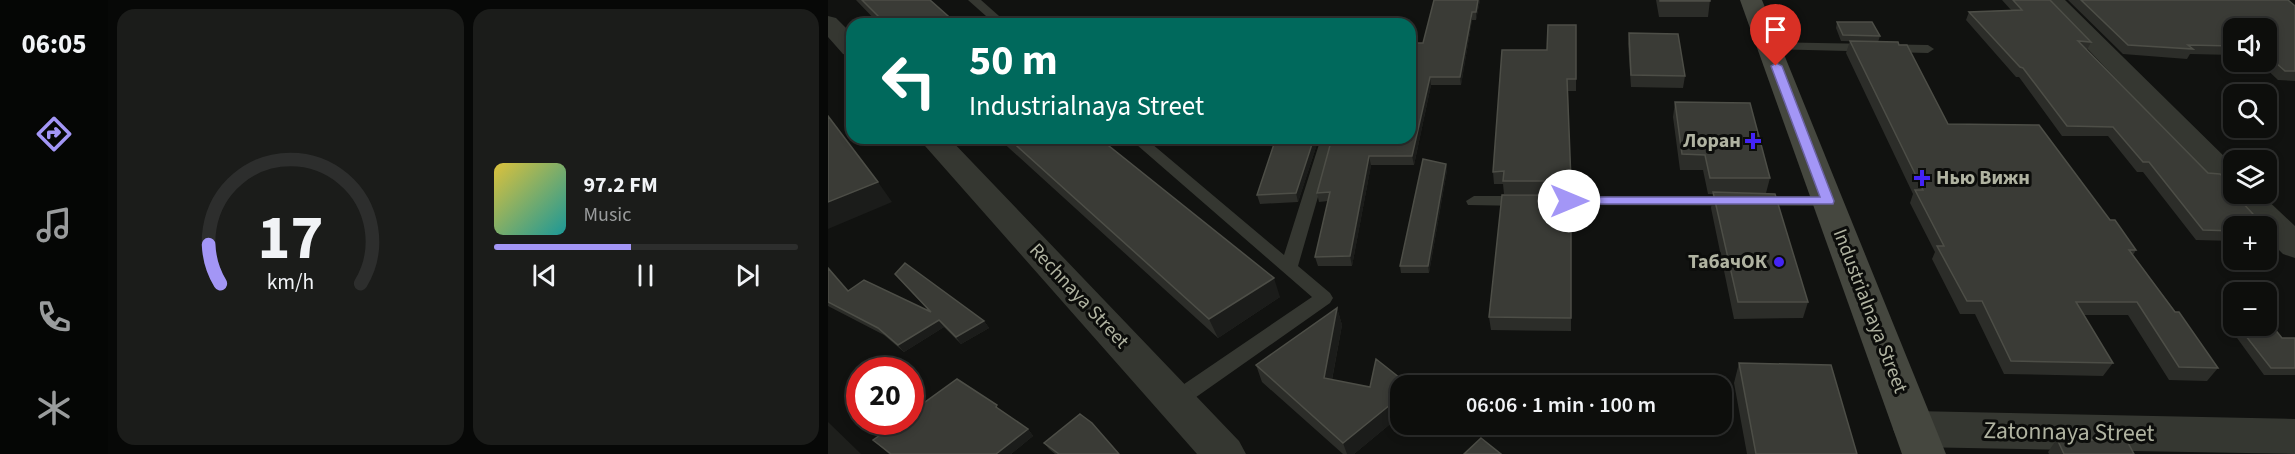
<!DOCTYPE html>
<html lang="en">
<head>
<meta charset="utf-8">
<style>
  :root { --surface:#0d0e0c; --page:#1b1c1a; --text:#f1f3f6; --muted:#9a9c9d; --line:#2d2e2d; --accent:#a396f6 }
  body { margin:0; font-family:"Source Sans 3",sans-serif; background:var(--page); color:var(--text); height:100vh; display:flex; flex-direction:column; font-size:22px; white-space:nowrap }
  * { box-sizing:border-box; margin:0 }
  p { font-size:20px; color:var(--muted) }
  .icon { flex:none; width:33px; height:33px; fill:none; stroke:currentColor; stroke-width:2; stroke-linecap:round; stroke-linejoin:round }
  .map { position:relative; flex:1; overflow:hidden }
  .side { display:flex; flex-direction:column; gap:9px; padding:9px; background:#070807; width:720px }
  .side>* { flex:none }
  .hud { position:absolute; left:18px; top:18px; width:570px; height:126px; border-radius:18px; box-shadow:0 3px 9px #0003,0 0 0 2px var(--line); background:#00695c; color:#fff; overflow:hidden }
  .buttons { position:absolute; left:1395px; top:18px; display:grid; gap:12px }
  .buttons a { display:grid; place-items:center; width:54px; height:54px; border-radius:12px; background:var(--surface); box-shadow:0 3px 9px #0003,0 0 0 2px var(--line); font-size:30px }
  .speed { position:absolute; left:18px; top:357px; display:flex; gap:12px; font-size:30px; font-weight:700; text-align:center }
  .speed>* { display:grid; place-content:center; width:78px; height:78px; border-radius:50%; background:var(--surface); box-shadow:0 3px 9px #0003,0 0 0 2px var(--line); line-height:1 }
  .speed .limit { border:9px solid #d22; background:#fff; color:#111 }
  .pin { position:absolute; display:grid; place-items:center; width:51px; height:51px; color:#fff; margin:-62px -26px; border-radius:50% 50% 50% 0; rotate:-45deg; box-shadow:0 0 6px #0007 }
  .pin .icon { rotate:45deg }
  .me { position:absolute; width:66px; margin:-33px; rotate:90deg; stroke-linejoin:round; filter:drop-shadow(0 0 4px #0008) }
  .turn { display:flex; align-items:center; gap:21px; height:126px; padding:0 24px; font-size:27px }
  .turn .icon { width:78px; height:78px; stroke-width:2.5 }
  .turn b { display:block; font-size:42px; line-height:51px }
  .side .widget { flex:1; display:flex; flex-direction:column; justify-content:center; gap:9px; min-width:0; padding:0 21px; border-radius:18px; background:var(--page) }
  .side .dial { align-items:center; gap:0 }
  .dial svg { height:156px; overflow:visible; fill:none; stroke:var(--line); stroke-width:7; stroke-linecap:round; text-anchor:middle }
  .dial text { fill:var(--text); stroke:none }
  .song { display:flex; align-items:center; gap:18px }
  .cover { width:72px; height:72px; border-radius:9px; background:linear-gradient(135deg,hsl(50 70% 55%),hsl(180 70% 35%)) }
  .played { height:6px; border-radius:3px; background:linear-gradient(90deg,var(--accent) 45%,var(--line) 45%) }
  .keys { display:flex; justify-content:space-around; direction:ltr }
  .side .tiles { flex:1; display:grid; gap:9px; grid-template-columns:repeat(2,1fr) }
  .trip { position:absolute; left:562px; top:375px; width:342px; height:60px; border-radius:18px; background:var(--surface); box-shadow:0 3px 9px #0003,0 0 0 2px var(--line); font-weight:600; line-height:60px; text-align:center }
  main { display:flex; flex:1; min-height:0 }
  .tab-bar { display:flex; flex-direction:column; width:108px; justify-content:space-around; align-items:center; background:#050605; color:var(--muted) }
  .tab-bar .icon { width:42px; height:42px }
  .tab-bar .current { color:var(--accent) }
  .tab-bar b { font-size:27px; color:var(--text) }
  .map>svg:first-child { display:block }
</style>
</head>
<body>
<main>
<nav class="tab-bar">
<b>06:05</b>
<svg class="icon current" aria-label="directions" viewBox="0 0 24 24"><path d="M12 3l9 9-9 9-9-9zM9 14v-3h6M13 9l2 2-2 2"/></svg>
<svg class="icon" aria-label="music" viewBox="0 0 24 24"><path d="M9 18V5l10-2v13"/><circle cx="6" cy="18" r="3"/><circle cx="16" cy="16" r="3"/></svg>
<svg class="icon" aria-label="phone" viewBox="0 0 24 24"><path d="M5 4h4l2 5-3 2q2 4 5 5l2-3 5 2v4C11 20 4 13 5 4z"/></svg>
<svg class="icon" aria-label="climate" viewBox="0 0 24 24"><path d="M12 3v18M4 7l16 10M4 17L20 7"/></svg>
</nav>
<section class="side">
<div class="tiles">
<div class="widget dial"><svg viewBox="0 0 100 80">
<path d="M14 69A42 42 0 1 1 86 69"/>
<path d="M14 69A42 42 0 0 1 8 49" stroke="#a396f6"/>
<text x="50" y="56" font-size="32" font-weight="700">17</text>
<text x="50" y="72" font-size="11">km/h</text>
</svg></div>
<div class="widget">
<div class="song"><i class="cover"></i><div><b>97.2 FM</b><p>Music</p></div></div>
<div class="played"></div>
<div class="keys"><svg class="icon" aria-label="previous" viewBox="0 0 24 24"><path d="M18 5L8 12l10 7zM5 5v14"/></svg><svg class="icon" aria-label="pause" viewBox="0 0 24 24"><path d="M8 5v14M16 5v14"/></svg><svg class="icon" aria-label="next" viewBox="0 0 24 24"><path d="M6 5l10 7-10 7zM19 5v14"/></svg></div>
</div>
</div>
</section>
<div class="map">
<svg width="1467" height="454" viewBox="0 0 1467 454">
  <rect width="100%" height="100%" fill="#111210"/>
  <path fill="#1e1f1c" d="M 0,422 L 33,454 L 0,454 Z"/>
  <g fill="none" stroke-linecap="round" stroke-linejoin="round">
    <path fill="#353731" fill-rule="evenodd" d="M 140,0 L 153,0 L 180,24 L 167,24 Z
      M 941,42 L 1100,45 L 1106,49 L 1100,53 L 937,49 L 935,46 Z
      M 301,138 L 317,138 L 456,255 L 493,138 L 507,138 L 470,266 L 502,293 L 505,298 L 502,303 L 354,407 L 347,409 L 340,407 L 337,401 L 340,395 L 484,297 Z
      M 646,196 L 696,196 L 704,201 L 696,206 L 640,205 L 638,201 Z
      M 722,196 L 1000,196 L 1008,201 L 1000,206 L 716,205 L 714,201 Z"/>
    <path fill="#353731" fill-rule="evenodd" d="M 1213,0 L 1237,0 L 1406,166 L 1406,194 L 1433,194 L 1467,226 L 1467,258 L 1455,254 L 1438,237 L 1438,226 L 1428,226 L 1404,201 L 1400,192 L 1395,191 Z
      M 0,16 L 8,18 L 24,34 L 24,57 L 15,54 L 0,37 Z
      M 90,138 L 121,138 L 411,441 L 418,454 L 369,454 Z
      M 1086,411 L 1467,419 L 1467,454 L 1086,447 L 1071,442 L 1065,429 L 1071,416 Z"/>
    <path fill="#45473f" fill-rule="evenodd" d="M 912,0 L 934,0 L 1118,454 L 1074,454 Z"/>
  </g>
  <path fill="#2c2d29" d="M 28,0 L 102,0 L 129,24 L 51,24 Z
    M 652,0 L 648,20 L 644,20 L 633,85 L 603,85 L 586,165 L 543,165 L 524,266 L 490,266 L 487,257 L 500,201 L 491,202 L 489,193 L 595,43 Z
    M 828,0 L 882,0 L 880,17 L 831,17 Z
    M 1174,0 L 1222,0 L 1263,42 L 1259,50 L 1380,173 L 1418,201 L 1406,226 L 1406,241 L 1368,240 L 1315,172 L 1309,172 L 1280,136 L 1234,136 L 1191,77 L 1188,77 L 1138,20 L 1141,12 L 1183,10 Z
    M 1240,0 L 1460,0 L 1467,6 L 1467,81 L 1450,80 L 1431,62 L 1438,62 L 1438,28 L 1406,28 L 1406,55 L 1362,54 L 1359,59 L 1295,54 Z
    M 1009,22 L 1052,36 L 1050,42 L 1013,41 L 1008,28 Z
    M 748,25 L 748,91 L 740,91 L 743,194 L 676,194 L 675,184 L 666,184 L 665,172 L 719,50 Z
    M 801,33 L 857,76 L 855,88 L 803,87 L 800,44 Z
    M 1022,41 L 1120,124 L 1282,220 L 1308,250 L 1305,255 L 1390,368 L 1379,381 L 1341,380 L 1300,315 L 1256,315 L 1285,363 L 1275,376 L 1176,374 L 1147,314 L 1132,314 L 1104,259 L 1107,252 L 1082,203 L 1085,194 L 1018,53 Z
    M 847,102 L 942,178 L 938,193 L 980,302 L 975,318 L 906,319 L 883,208 L 885,194 L 880,194 L 875,170 L 852,170 L 845,117 Z
    M 170,138 L 271,138 L 452,297 L 390,338 Z
    M 448,138 L 491,138 L 470,202 L 432,204 L 429,195 Z
    M 618,164 L 619,170 L 601,273 L 573,273 L 572,266 Z
    M 743,195 L 743,331 L 663,330 L 661,317 Z
    M 0,268 L 20,291 L 101,311 L 67,274 L 156,321 L 161,328 L 133,344 L 116,327 L 76,352 L 56,335 L 0,306 Z
    M 509,308 L 514,325 L 504,380 L 573,415 L 526,454 L 515,454 L 434,382 L 428,365 Z
    M 1406,321 L 1406,326 L 1438,326 L 1454,338 L 1467,338 L 1467,375 L 1436,375 L 1401,327 Z
    M 911,363 L 1029,454 L 919,454 L 906,383 Z
    M 174,411 L 200,429 L 205,436 L 183,454 L 61,454 L 45,440 Z
    M 1229,439 L 1306,454 L 1221,454 L 1220,452 Z
    M 216,443 L 291,454 L 227,454 L 221,449 Z"/>
  <path fill="#1b1c1a" d="M 650,0 L 652,0 L 648,20 L 648,12 Z
    M 644,12 L 644,20 L 633,85 L 632,77 Z
    M 602,77 L 603,85 L 586,165 L 584,156 Z
    M 486,138 L 491,138 L 470,202 L 468,193 Z
    M 541,156 L 543,165 L 524,266 L 522,256 Z
    M 618,164 L 619,170 L 601,273 L 600,266 Z
    M 50,182 L 64,202 L 0,229 L 0,202 Z
    M 446,278 L 452,297 L 390,338 L 381,319 Z
    M 509,308 L 514,325 L 501,395 L 496,378 Z
    M 111,320 L 116,327 L 76,352 L 70,345 Z
    M 156,321 L 161,328 L 133,344 L 128,337 Z
    M 573,396 L 573,415 L 526,454 L 519,454 L 515,443 Z
    M 200,429 L 205,436 L 183,454 L 168,454 Z"/>
  <path fill="#3a3b36" stroke="#4d4e47" stroke-width="1.5" d="M 34,0 L 102,0 L 129,24 L 58,24 Z
    M 606,0 L 650,0 L 648,12 L 644,12 L 632,77 L 602,77 L 584,156 L 541,156 L 522,256 L 487,257 L 502,192 L 489,193 L 504,138 L 582,138 L 582,43 L 595,43 Z
    M 832,0 L 882,0 L 882,1 L 832,1 Z
    M 1185,0 L 1222,0 L 1263,42 L 1250,41 L 1380,173 L 1392,174 L 1403,184 L 1406,186 L 1406,194 L 1412,194 L 1418,201 L 1413,201 L 1436,226 L 1406,226 L 1406,231 L 1375,230 L 1321,162 L 1315,162 L 1285,127 L 1239,126 L 1195,68 L 1192,67 L 1141,12 L 1194,10 Z
    M 1253,0 L 1460,0 L 1467,6 L 1467,71 L 1457,71 L 1438,54 L 1438,28 L 1406,28 L 1406,46 L 1360,45 L 1365,49 L 1300,45 Z
    M 1009,22 L 1044,22 L 1052,36 L 1015,35 Z
    M 720,25 L 748,25 L 748,79 L 739,79 L 743,181 L 675,181 L 676,171 L 665,172 L 674,50 L 719,50 Z
    M 801,33 L 850,34 L 857,76 L 803,75 Z
    M 1022,41 L 1070,42 L 1071,45 L 1079,45 L 1120,124 L 1211,125 L 1282,220 L 1287,220 L 1308,250 L 1301,250 L 1347,312 L 1351,312 L 1390,368 L 1351,367 L 1309,302 L 1248,302 L 1285,363 L 1183,361 L 1154,301 L 1139,301 L 1109,246 L 1116,246 L 1087,190 L 1095,190 Z
    M 847,102 L 922,103 L 942,178 L 882,178 L 877,155 L 854,154 Z
    M 0,116 L 50,182 L 0,202 Z
    M 180,138 L 271,138 L 446,278 L 381,319 Z
    M 448,138 L 486,138 L 468,193 L 429,195 Z
    M 595,159 L 618,164 L 600,266 L 572,266 Z
    M 885,192 L 947,194 L 980,302 L 910,302 Z
    M 674,195 L 743,195 L 743,318 L 661,317 Z
    M 77,263 L 156,321 L 128,337 L 111,320 L 70,345 L 50,328 L 0,302 L 0,268 L 20,291 L 36,280 L 103,312 L 67,274 Z
    M 509,308 L 496,378 L 542,387 L 548,359 L 582,386 L 573,386 L 573,396 L 515,443 L 428,365 Z
    M 1438,321 L 1441,322 L 1454,338 L 1467,338 L 1467,368 L 1443,368 L 1410,326 L 1438,326 Z
    M 911,363 L 1003,365 L 1029,454 L 928,454 Z
    M 129,379 L 169,405 L 168,407 L 200,429 L 168,454 L 63,454 L 45,440 L 71,422 L 82,422 L 82,413 Z
    M 252,414 L 264,423 L 291,454 L 231,454 L 216,443 Z
    M 653,438 L 673,454 L 636,454 Z
    M 1229,439 L 1299,441 L 1306,454 L 1236,454 Z"/>
  <path fill="#a396f6" stroke="#6a62a0" stroke-width="1.5" d="M 948,63 L 954,66 L 1006,201 L 1005,204 L 736,204 L 734,201 L 741,197 L 992,197 L 943,66 Z"/>
  <g fill="#4424f6" stroke="#0c0d0b" stroke-width="2">
    <path d="M922 132h6v6h6v6h-6v6h-6v-6h-6v-6h6z"/>
    <path d="M1091 169h6v6h6v6h-6v6h-6v-6h-6v-6h6z"/>
    <circle cx="951" cy="262" r="6"/>
  </g>
  <g text-anchor="middle" dominant-baseline="central" stroke-width="6" stroke-linejoin="round" paint-order="stroke">
    <g font-size="20" font-weight="bold" fill="#b0b3a1" stroke="#0c0d0b" text-anchor="end">
      <text x="913" y="141">Лоран</text>
      <text x="1108" y="178" text-anchor="start">Нью Вижн</text>
      <text x="939" y="262">ТабачОК</text>
    </g>
    <g font-size="20" fill="#b0b3a1" stroke="#0c0d0b">
      <text transform="translate(251 296) rotate(47)">Rechnaya Street</text>
      <text transform="translate(1042 311) rotate(69)">Industrialnaya Street</text>
    </g>
    <g font-size="24" fill="#b0b3a1" stroke="#0c0d0b">
      <text transform="translate(1241 432) rotate(1)">Zatonnaya Street</text>
    </g>
  </g>
</svg>
<div class="buttons">
<a><svg class="icon" aria-label="sound" viewBox="0 0 24 24"><path d="M4 9h4l5-4v14l-5-4H4zM17 9q2 3 0 6"/></svg></a>
<a><svg class="icon" aria-label="search" viewBox="0 0 24 24"><circle cx="10" cy="10" r="6"/><path d="M15 15l6 6"/></svg></a>
<a><svg class="icon" aria-label="layers" viewBox="0 0 24 24"><path d="M12 4l9 5-9 5-9-5zM3 14l9 5 9-5"/></svg></a>
<a>+</a>
<a>−</a>
</div>
<div class="speed"><div class="limit">20</div></div>
<div class="pin" style="left:948px;top:66px;background:#d93025"><svg class="icon" aria-label="arrive" viewBox="0 0 24 24"><path d="M6 21V4h12l-3 4 3 4H6"/></svg></div>
<svg class="me" style="left:741px;top:201px" viewBox="-20 -20 40 40"><circle r="19" fill="#fff"/><path d="M0-13L10 11 0 6-10 11z" fill="#a396f6"/></svg>
<div class="trip">06:06 · 1 min · 100 m</div>
<div class="hud">
<div class="turn"><svg class="icon" aria-label="left" viewBox="0 0 24 24"><path d="M17 20v-9H6M10 6l-5 5 5 5"/></svg><div><b>50 m</b>Industrialnaya Street</div></div>
</div>
</div>
</main>
</body>
</html>
